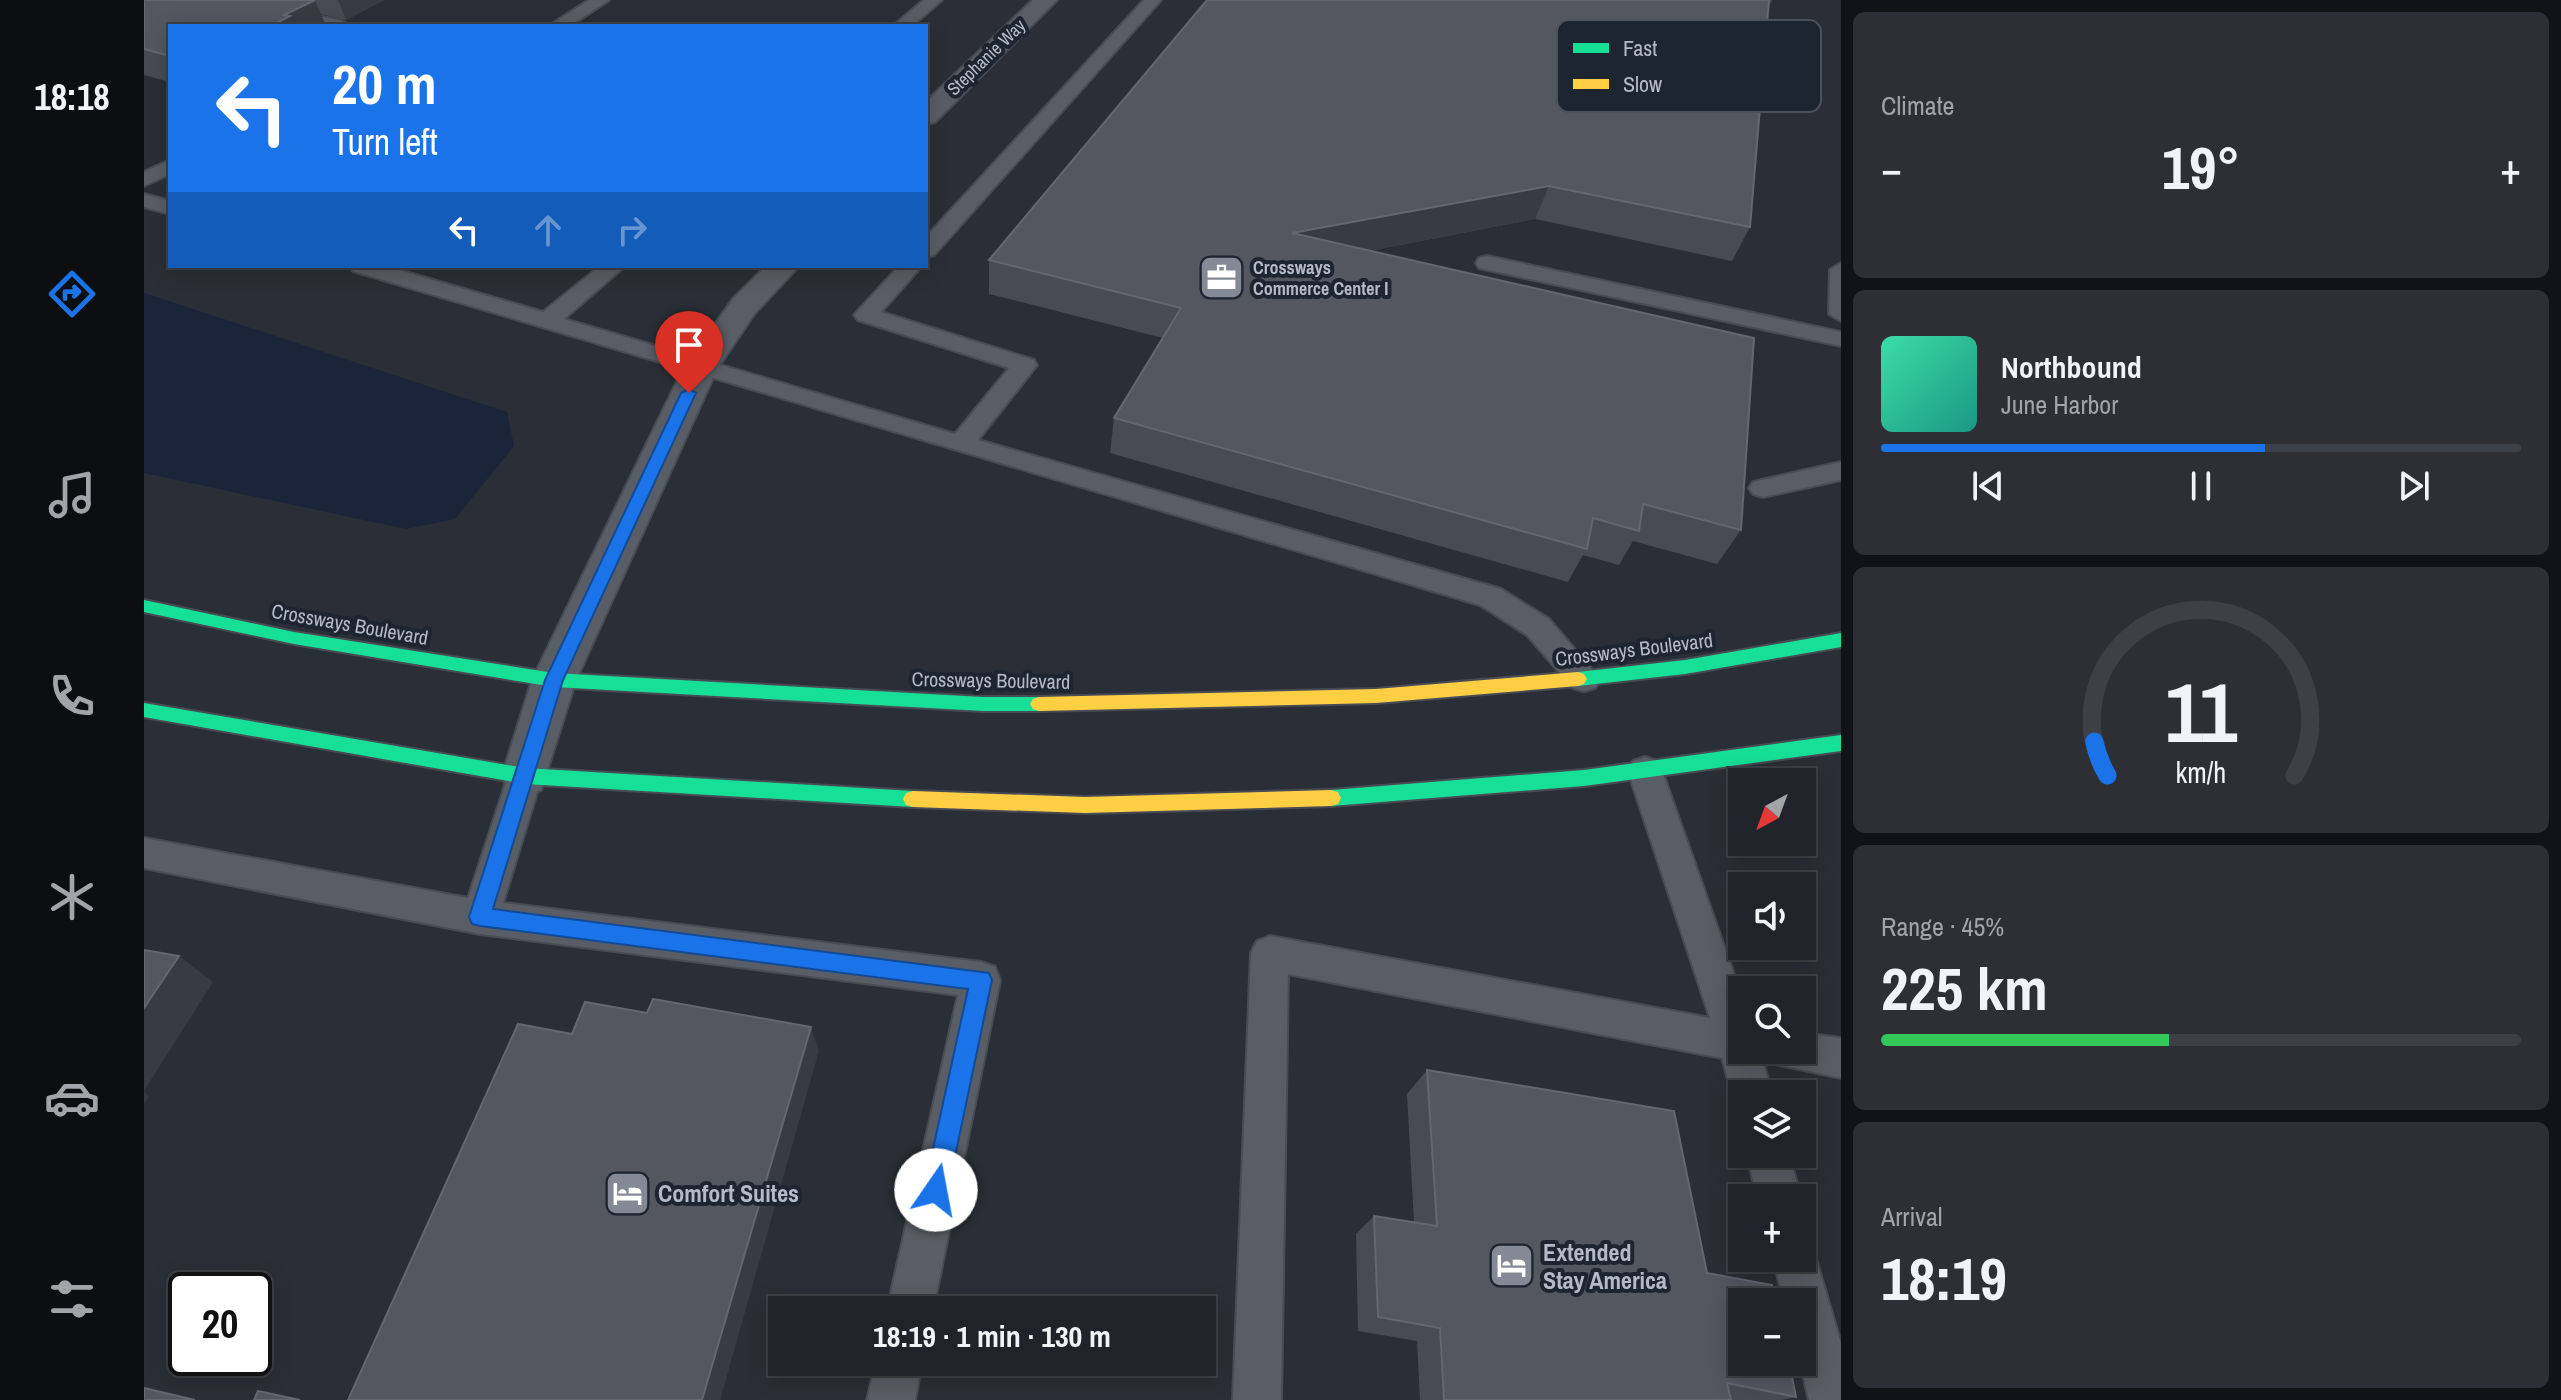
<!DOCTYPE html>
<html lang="en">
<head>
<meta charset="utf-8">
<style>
  :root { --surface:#202329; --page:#2d2f35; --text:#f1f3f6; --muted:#a2a4a8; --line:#3d4046; --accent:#1a73e8 }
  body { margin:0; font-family:"Archivo Narrow",sans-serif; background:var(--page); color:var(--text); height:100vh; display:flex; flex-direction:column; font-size:30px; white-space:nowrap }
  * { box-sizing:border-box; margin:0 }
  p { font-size:26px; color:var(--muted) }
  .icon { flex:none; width:44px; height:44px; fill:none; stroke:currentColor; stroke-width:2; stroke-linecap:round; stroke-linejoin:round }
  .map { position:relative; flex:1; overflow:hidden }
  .details { display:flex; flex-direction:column; gap:12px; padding:12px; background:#121317; width:720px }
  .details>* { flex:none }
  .top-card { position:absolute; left:24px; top:24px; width:760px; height:244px; border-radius:0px; box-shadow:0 4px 20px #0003,0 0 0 2px var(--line); background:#1a73e8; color:#fff; overflow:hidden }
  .needle { width:52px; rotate:221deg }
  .buttons { position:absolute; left:1584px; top:768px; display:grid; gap:16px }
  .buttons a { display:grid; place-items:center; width:88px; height:88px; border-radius:0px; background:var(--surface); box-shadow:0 4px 20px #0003,0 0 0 2px var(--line); font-size:40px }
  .speed { position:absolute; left:24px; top:1272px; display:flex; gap:16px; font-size:40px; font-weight:700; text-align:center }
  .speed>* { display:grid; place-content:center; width:104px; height:104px; border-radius:50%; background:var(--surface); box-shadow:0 4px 20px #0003,0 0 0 2px var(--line); line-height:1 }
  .speed .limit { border:4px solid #111; border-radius:12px; background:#fff; color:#111 }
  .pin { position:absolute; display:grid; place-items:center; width:68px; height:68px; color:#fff; margin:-82px -34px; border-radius:50% 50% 50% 0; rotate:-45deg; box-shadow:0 0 8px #0007 }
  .pin .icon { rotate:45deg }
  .me { position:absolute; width:88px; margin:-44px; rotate:12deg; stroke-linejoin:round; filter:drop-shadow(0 0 6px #0008) }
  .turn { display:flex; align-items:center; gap:28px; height:168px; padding:0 32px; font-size:36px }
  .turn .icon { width:104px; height:104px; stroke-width:2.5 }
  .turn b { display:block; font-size:56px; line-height:68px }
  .lanes { display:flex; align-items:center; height:76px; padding:0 32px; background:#0003; justify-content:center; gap:40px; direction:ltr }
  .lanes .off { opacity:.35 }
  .big { font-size:60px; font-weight:800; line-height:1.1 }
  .details .tile { flex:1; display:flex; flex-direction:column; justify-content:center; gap:12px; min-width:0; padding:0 28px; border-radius:12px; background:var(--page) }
  .details .dial { align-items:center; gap:0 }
  .dial svg { height:208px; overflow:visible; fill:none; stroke:var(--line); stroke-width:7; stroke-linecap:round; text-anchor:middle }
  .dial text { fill:var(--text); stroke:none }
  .song { display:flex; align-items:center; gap:24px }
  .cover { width:96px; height:96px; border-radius:12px; background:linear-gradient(135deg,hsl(160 70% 55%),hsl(170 70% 35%)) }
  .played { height:8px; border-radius:4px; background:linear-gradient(90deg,var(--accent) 60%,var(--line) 60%) }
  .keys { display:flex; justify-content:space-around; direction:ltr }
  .heat { display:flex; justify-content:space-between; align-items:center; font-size:44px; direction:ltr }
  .charge { height:12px; border-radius:6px; background:linear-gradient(90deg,#34c759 45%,var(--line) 0) }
  .trip { position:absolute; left:624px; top:1296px; width:448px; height:80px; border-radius:0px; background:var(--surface); box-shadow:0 4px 20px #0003,0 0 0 2px var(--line); font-weight:800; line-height:80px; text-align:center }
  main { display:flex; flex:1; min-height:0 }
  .menu { display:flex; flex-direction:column; width:144px; justify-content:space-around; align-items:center; background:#0d0e10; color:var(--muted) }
  .menu .icon { width:56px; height:56px }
  .menu .selected { color:var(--accent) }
  .menu b { font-size:36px; color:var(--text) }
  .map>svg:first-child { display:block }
</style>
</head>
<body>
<main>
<nav class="menu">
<b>18:18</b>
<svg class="icon selected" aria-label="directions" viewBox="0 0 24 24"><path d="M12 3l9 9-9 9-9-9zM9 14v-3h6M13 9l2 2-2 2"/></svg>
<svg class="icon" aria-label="music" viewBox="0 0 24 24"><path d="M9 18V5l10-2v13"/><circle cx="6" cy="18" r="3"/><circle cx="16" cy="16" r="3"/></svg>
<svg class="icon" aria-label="phone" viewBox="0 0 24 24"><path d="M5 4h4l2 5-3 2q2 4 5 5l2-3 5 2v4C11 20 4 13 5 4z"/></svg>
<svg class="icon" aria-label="climate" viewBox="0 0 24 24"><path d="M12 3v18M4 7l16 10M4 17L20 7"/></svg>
<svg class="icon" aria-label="car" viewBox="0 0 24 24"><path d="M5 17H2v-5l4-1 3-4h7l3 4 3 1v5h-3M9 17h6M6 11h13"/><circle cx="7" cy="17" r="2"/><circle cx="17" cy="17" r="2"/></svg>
<svg class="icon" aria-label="filters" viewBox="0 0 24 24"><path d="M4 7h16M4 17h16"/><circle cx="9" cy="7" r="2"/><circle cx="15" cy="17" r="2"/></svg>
</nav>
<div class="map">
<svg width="1697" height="1400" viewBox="0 0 1697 1400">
  <rect width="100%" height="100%" fill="#2a2f37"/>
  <path fill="#1a2539" d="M 0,293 L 363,412 L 370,446 L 311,519 L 262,529 L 0,473 Z"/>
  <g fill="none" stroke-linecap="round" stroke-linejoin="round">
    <defs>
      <path id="lane" d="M 68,0 L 99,0 L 198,21 L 207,26 L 174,26 L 76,5 Z
        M 445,0 L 465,0 L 426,26 L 405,26 Z
        M 780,0 L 798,0 L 768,26 L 749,26 Z
        M 1000,0 L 1017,0 L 790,255 L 782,257 L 782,237 Z
        M 26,160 L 26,174 L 0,186 L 0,172 Z
        M 0,194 L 26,201 L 26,214 L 0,207 Z
        M 1343,256 L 1697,332 L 1697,346 L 1335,268 L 1332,263 L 1335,258 Z
        M 1697,263 L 1697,321 L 1685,314 L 1686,270 Z
        M 206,266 L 241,266 L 399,312 L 456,266 L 481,266 L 420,319 L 811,434 L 865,368 L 714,320 L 710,315 L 755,266 L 778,266 L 737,312 L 890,360 L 893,365 L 834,440 L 1357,589 L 1405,619 L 1456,679 L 1451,688 L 1440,691 L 1429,688 L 1383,635 L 1336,605 L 209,271 Z
        M 1697,462 L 1697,480 L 1619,497 L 1609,494 L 1605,488 L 1609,482 Z
        M 1501,757 L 1513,761 L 1518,771 L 1598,997 L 1598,1050 L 1616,1050 L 1628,1094 L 1598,1094 L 1598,1110 L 1588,1094 L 1578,1058 L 1144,974 L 1137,1400 L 1089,1400 L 1107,953 L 1113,941 L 1126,936 L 1566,1018 L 1484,771 L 1489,761 Z
        M 381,762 L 393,766 L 398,776 L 359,903 L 837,962 L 851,967 L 856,980 L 789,1310 L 743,1310 L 814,995 L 336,934 L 0,868 L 0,838 L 324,898 L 364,776 L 369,766 Z
        M 1658,1033 L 1697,1038 L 1697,1078 L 1631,1064 L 1625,1050 L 1658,1050 Z
        M 1603,1154 L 1645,1154 L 1657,1198 L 1613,1198 Z
        M 1658,1239 L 1667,1242 L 1697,1344 L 1697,1400 L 1665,1400 L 1656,1362 L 1658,1302 L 1640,1302 L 1629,1258 L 1658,1258 Z
        M 732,1362 L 778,1362 L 771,1400 L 723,1400 Z"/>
      <path id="street" d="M 889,0 L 913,0 L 791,122 L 782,124 L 782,102 Z
        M 622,266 L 655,266 L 611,313 L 573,369 L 432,680 L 397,790 L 381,795 L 365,790 L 358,776 L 388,680 L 539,369 L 589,299 Z"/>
      <path id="fast" d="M 0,600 L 150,632 L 410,673 L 839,697 L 895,697 L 901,699 L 904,704 L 901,709 L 895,711 L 839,711 L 410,687 L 150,644 L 0,612 Z
        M 1697,633 L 1697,647 L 1541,674 L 1434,686 L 1428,684 L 1425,679 L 1428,674 L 1434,672 L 1541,660 Z
        M 0,703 L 381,768 L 769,791 L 776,793 L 779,799 L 776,805 L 769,807 L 381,784 L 0,717 Z
        M 1697,735 L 1697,751 L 1440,786 L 1187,806 L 1180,804 L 1177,798 L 1180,792 L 1187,790 L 1440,770 Z"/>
      <path id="slow" d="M 1434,672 L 1440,674 L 1443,679 L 1440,684 L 1434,686 L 1232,703 L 895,711 L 889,709 L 886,704 L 889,699 L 895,697 L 1232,689 Z
        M 1187,790 L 1194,792 L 1197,798 L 1194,804 L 1187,806 L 941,813 L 769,807 L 762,805 L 759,799 L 762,793 L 769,791 L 941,797 Z"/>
    </defs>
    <use href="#lane" stroke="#484b53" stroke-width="4"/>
    <use href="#street" stroke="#484b53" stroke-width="4"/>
    <use href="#fast" stroke="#484b53" stroke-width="4"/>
    <use href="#slow" stroke="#484b53" stroke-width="4"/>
    <use href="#lane" fill="#595d65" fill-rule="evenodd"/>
    <use href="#street" fill="#595d65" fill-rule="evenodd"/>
    <use href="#fast" fill="#16e098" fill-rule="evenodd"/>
    <use href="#slow" fill="#ffcf43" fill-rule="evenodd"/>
  </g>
  <path fill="#474b54" d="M 0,0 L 240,0 L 202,20 L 177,14 L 182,26 L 26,26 L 26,82 L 0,75 Z
    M 1063,0 L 1628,0 L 1625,7 L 1606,227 L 1588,261 L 1391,219 L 1225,251 L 1597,530 L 1573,564 L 1489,541 L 1475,565 L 1439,555 L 1424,582 L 966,453 L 970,418 L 1019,338 L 845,294 L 845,260 Z
    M 1283,1070 L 1563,1273 L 1652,1397 L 1638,1400 L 1276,1400 L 1273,1341 L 1214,1331 L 1212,1234 L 1230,1216 L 1270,1222 L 1263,1094 Z"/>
  <path fill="#373b43" d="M 171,0 L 182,26 L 127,26 L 140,15 Z
    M 194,0 L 240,0 L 202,20 Z
    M 1405,186 L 1391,219 L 1140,267 L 1148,233 Z
    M 35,956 L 69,982 L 0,1091 L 0,1008 Z
    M 667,1027 L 675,1051 L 576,1400 L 558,1400 Z
    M 0,1092 L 5,1096 L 0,1104 Z"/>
  <path fill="#535760" stroke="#626770" stroke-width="2" d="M 0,0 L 171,0 L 140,15 L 146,16 L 127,26 L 26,26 L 26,56 L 0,49 Z
    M 1063,0 L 1625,0 L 1606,227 L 1405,186 L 1148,233 L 1610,338 L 1597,530 L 1499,504 L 1495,531 L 1449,518 L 1443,549 L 970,418 L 1037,308 L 845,260 Z
    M 0,950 L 35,956 L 0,1008 Z
    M 509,999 L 667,1027 L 558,1400 L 204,1400 L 374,1024 L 428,1034 L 441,1002 L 503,1013 Z
    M 1283,1070 L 1530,1111 L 1563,1273 L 1628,1285 L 1632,1302 L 1598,1302 L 1598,1362 L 1645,1362 L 1652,1397 L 1583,1383 L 1587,1400 L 1300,1400 L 1296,1328 L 1234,1317 L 1230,1216 L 1293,1226 Z
    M 0,1388 L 51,1400 L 0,1400 Z
    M 114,1391 L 156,1400 L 110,1400 Z"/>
  <path fill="#1a73e8" stroke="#114b97" stroke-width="2" d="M 545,389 L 552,393 L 419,680 L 349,909 L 845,973 L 848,980 L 804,1190 L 801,1199 L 792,1202 L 783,1199 L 780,1190 L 824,989 L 336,926 L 328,924 L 325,917 L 401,680 L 537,393 Z"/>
  <defs>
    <symbol id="office-square" viewBox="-11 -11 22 22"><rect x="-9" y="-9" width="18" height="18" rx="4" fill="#848a95" stroke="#1d2531"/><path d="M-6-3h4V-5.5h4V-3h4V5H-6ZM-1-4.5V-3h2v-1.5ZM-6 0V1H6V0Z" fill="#fff"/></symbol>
    <symbol id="hotel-square" viewBox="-11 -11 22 22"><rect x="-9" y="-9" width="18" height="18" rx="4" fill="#848a95" stroke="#1d2531"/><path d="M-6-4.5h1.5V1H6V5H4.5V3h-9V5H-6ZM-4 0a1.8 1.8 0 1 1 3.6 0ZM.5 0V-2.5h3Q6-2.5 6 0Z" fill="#fff"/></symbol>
  </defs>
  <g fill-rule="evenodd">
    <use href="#office-square" x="1052" y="252" width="51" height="51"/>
    <use href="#hotel-square" x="458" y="1168" width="51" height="51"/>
    <use href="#hotel-square" x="1342" y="1240" width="51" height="51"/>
  </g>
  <g text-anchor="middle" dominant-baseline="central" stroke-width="8" stroke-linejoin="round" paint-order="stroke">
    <g font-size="18" fill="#b4bbc7" stroke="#1d2531">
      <text transform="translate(842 57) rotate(-44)">Stephanie Way</text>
    </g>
    <g font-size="18" font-weight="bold" fill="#b4bbc7" stroke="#1d2531" text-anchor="start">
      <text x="1109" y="267">Crossways<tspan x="1109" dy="21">Commerce Center I</tspan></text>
    </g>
    <g font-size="20" fill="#b4bbc7" stroke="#1d2531">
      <text transform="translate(206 624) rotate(10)">Crossways Boulevard</text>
      <text transform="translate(1490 649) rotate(-7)">Crossways Boulevard</text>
      <text transform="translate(847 680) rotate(1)">Crossways Boulevard</text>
    </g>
    <g font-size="24" font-weight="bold" fill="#b4bbc7" stroke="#1d2531" text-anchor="start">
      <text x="514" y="1193">Comfort Suites</text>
      <text x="1399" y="1252">Extended<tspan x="1399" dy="28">Stay America</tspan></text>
    </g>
  </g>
  <rect x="1413" y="20" width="264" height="92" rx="12" fill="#1d2531" stroke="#4a525e" stroke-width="2"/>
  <rect x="1429" y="43" width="36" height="10" fill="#16e098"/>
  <rect x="1429" y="79" width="36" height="10" fill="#ffcf43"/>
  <g font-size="22" fill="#b4bbc7">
    <text x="1479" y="56">Fast</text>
    <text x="1479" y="92">Slow</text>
  </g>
</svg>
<div class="buttons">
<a><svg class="needle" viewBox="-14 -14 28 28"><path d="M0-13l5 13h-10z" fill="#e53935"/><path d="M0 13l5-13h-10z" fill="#a2a4a8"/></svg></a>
<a><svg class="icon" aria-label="sound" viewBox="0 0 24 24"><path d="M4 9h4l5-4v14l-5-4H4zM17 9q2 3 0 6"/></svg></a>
<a><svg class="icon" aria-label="search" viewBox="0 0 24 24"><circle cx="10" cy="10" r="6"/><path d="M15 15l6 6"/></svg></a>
<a><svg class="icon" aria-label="layers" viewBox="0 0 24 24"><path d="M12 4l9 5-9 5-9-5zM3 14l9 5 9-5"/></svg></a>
<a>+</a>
<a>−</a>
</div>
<div class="speed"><div class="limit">20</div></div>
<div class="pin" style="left:545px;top:393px;background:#d93025"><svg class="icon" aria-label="arrive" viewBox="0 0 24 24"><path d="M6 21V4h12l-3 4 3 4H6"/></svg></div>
<svg class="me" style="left:792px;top:1190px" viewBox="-20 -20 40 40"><circle r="19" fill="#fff"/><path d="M0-13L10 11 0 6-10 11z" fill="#1a73e8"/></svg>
<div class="trip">18:19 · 1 min · 130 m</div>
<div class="top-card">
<div class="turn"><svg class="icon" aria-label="left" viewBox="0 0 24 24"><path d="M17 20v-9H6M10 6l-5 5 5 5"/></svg><div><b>20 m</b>Turn left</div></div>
<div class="lanes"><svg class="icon" aria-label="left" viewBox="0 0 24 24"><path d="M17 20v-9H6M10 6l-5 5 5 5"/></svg><svg class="icon off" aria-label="ahead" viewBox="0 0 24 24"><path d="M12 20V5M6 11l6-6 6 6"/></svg><svg class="icon off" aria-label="right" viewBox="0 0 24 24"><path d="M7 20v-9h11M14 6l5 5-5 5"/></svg></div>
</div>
</div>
<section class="details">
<div class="tile"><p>Climate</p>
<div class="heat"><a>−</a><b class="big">19°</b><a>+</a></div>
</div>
<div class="tile">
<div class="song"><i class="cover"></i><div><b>Northbound</b><p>June Harbor</p></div></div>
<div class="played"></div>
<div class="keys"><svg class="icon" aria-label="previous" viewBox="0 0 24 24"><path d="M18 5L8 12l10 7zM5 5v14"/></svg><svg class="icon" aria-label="pause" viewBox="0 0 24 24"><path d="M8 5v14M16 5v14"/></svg><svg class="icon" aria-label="next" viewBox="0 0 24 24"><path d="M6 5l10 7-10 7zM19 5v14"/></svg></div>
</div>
<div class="tile dial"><svg viewBox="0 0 100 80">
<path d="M14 69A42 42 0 1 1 86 69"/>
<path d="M14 69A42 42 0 0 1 9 56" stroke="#1a73e8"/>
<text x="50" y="56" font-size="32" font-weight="700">11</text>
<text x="50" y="72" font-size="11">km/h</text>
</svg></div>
<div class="tile"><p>Range · 45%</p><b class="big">225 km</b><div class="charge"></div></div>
<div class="tile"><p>Arrival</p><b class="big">18:19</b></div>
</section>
</main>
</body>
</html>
